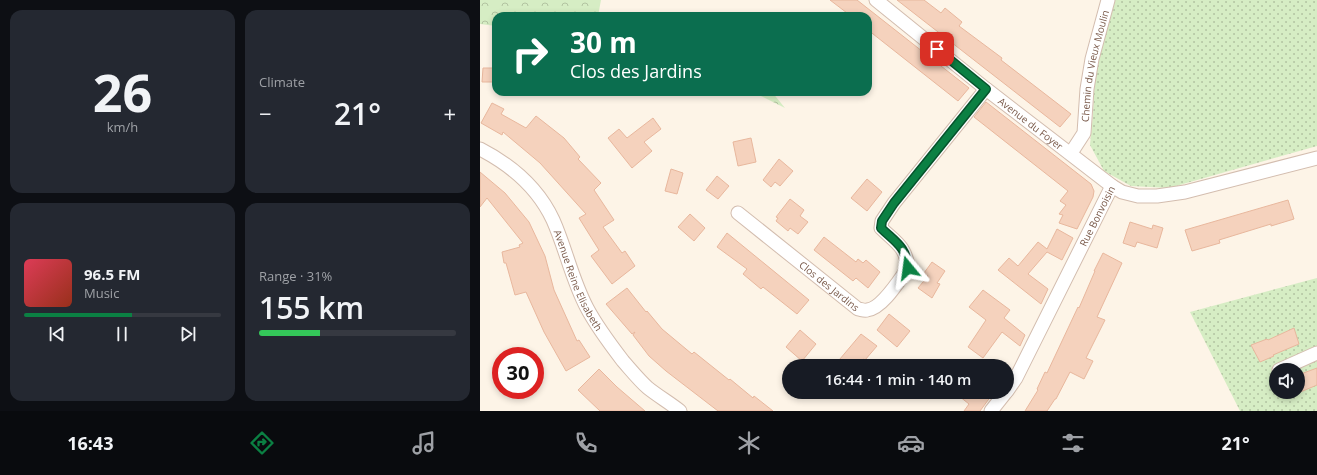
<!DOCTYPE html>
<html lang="en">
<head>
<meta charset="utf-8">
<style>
  :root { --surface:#171b24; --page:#242831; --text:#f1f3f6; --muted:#9ea1a6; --line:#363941; --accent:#0b8043 }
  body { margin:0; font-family:"Open Sans",sans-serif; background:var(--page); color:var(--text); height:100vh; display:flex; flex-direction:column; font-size:15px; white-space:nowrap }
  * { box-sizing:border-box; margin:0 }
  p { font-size:13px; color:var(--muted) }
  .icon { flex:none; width:22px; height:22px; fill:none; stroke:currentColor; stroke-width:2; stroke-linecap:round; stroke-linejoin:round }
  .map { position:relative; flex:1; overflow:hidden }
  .side { display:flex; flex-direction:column; gap:10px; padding:10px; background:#0d0f14; width:480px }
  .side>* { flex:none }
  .banner { position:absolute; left:12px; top:12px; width:380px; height:84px; border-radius:12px; box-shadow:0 2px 6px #0003; background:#0b6e4f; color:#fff; overflow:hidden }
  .fabs { position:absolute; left:789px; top:363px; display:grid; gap:8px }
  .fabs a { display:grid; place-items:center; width:36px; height:36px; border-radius:50%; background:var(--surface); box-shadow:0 2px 6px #0003; font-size:20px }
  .speed { position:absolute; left:12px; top:347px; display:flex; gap:8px; font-size:20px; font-weight:700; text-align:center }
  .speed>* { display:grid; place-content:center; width:52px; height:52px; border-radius:50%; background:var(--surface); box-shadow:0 2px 6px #0003; line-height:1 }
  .speed .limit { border:6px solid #d22; background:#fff; color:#111 }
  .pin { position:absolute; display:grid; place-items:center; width:34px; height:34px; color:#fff; margin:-17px; border-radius:8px; box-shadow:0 2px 6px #0006 }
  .me { position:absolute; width:44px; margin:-22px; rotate:344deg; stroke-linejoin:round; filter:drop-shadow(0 0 3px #0008) }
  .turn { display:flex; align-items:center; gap:14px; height:84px; padding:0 12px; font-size:18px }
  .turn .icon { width:52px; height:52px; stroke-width:2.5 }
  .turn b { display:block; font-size:28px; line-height:34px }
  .big { font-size:30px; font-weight:600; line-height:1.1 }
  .side .tile { flex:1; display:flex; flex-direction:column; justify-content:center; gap:6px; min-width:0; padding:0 14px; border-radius:12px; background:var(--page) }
  .side .dial { align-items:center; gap:0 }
  .dial b { font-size:52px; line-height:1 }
  .song { display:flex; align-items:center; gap:12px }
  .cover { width:48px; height:48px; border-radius:6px; background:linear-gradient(135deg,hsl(350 70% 55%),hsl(10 70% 35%)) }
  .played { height:4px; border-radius:2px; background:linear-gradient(90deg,var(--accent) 55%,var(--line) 55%) }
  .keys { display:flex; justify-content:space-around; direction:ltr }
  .heat { display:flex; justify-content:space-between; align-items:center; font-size:22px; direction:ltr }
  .charge { height:6px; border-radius:3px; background:linear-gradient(90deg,#34c759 31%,var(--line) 0) }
  .side .tiles { flex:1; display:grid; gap:10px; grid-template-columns:repeat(2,1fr) }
  .trip { position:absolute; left:302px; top:359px; width:232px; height:40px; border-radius:20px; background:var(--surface); box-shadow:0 2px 6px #0003; font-weight:600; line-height:40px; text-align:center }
  .tab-bar { display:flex; height:64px; justify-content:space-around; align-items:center; background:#090b0e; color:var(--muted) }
  .tab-bar .icon { width:28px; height:28px }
  .tab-bar .active { color:var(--accent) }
  .tab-bar b { font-size:18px; color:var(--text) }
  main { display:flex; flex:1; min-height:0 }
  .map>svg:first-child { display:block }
</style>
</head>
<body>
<main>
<section class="side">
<div class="tiles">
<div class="tile dial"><b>26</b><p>km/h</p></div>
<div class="tile"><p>Climate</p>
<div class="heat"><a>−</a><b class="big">21°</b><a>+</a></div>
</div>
<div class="tile">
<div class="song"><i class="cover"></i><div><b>96.5 FM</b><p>Music</p></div></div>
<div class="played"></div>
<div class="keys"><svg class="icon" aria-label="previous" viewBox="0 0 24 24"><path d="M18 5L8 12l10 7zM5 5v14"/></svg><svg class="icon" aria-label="pause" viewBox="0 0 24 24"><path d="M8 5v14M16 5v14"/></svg><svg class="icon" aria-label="next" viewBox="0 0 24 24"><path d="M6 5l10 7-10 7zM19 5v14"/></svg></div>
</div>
<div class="tile"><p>Range · 31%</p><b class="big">155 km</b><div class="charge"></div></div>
</div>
</section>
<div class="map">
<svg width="837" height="411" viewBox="0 0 837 411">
  <defs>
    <pattern id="grass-dots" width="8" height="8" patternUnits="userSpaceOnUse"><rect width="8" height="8" fill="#d6edc4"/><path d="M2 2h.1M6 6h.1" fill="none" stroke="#b2c3a1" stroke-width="1.8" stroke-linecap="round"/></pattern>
    <pattern id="forest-crowns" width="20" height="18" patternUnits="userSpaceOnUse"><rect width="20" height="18" fill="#d6edc4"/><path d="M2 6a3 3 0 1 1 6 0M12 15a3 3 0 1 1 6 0" fill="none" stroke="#b2c3a1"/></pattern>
  </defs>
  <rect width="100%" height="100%" fill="#fdf4e7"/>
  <path fill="url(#grass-dots)" fill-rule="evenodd" d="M 634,0 L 837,0 L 837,146 L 689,188 L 651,186 L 624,171 L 610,145 L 613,114 L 616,52 Z
    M 837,278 L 837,411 L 760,411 L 710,312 ZM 796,370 L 818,370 L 818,392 L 796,392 Z"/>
  <path fill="url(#forest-crowns)" d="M 0,0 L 121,0 L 118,16 L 16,16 L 16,26 L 0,24 Z
    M 273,92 L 292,92 L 305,108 Z"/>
  <path fill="#f5d2bd" stroke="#e8b79d" d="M 350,0 L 377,0 L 489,88 L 478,101 L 388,30 L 388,16 L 371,16 Z
    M 417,0 L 444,0 L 461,13 L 465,8 L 482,22 L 479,26 L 522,58 L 521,60 L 591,114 L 580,127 Z
    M 3,68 L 16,68 L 16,82 L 2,82 Z
    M 506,102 L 611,184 L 614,191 L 613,197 L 597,229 L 579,223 L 583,215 L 579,214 L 586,205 L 580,201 L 588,191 L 494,117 Z
    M 12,103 L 24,109 L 21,114 L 46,128 L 56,116 L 84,138 L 100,157 L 98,159 L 121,183 L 114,190 L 134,220 L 123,227 L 142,253 L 145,251 L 155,266 L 132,284 L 111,256 L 119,250 L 99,218 L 106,214 L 60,163 L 23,132 L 22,135 L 1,123 Z
    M 173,118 L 181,129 L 164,142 L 172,151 L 152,168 L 128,138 L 139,129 L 147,138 Z
    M 271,138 L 276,162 L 258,166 L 253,142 Z
    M 299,159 L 313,171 L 300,186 L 295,182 L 291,187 L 283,180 Z
    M 191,169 L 203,173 L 197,194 L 185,191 Z
    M 0,172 L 25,193 L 49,222 L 65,256 L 74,290 L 97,341 L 99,340 L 110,357 L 86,371 L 64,332 L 46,292 L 35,295 L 26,263 L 24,263 L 22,252 L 40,247 L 39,245 L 43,243 L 7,198 L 0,207 Z
    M 237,176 L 249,186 L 238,199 L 226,190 Z
    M 387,179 L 402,192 L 387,211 L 371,198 Z
    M 310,199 L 324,210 L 320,216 L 328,222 L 318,234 L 310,228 L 308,231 L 296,221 L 298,218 L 296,217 Z
    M 808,200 L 814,219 L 791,226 L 791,224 L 739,240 L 740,243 L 712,251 L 705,230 Z
    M 210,214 L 225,228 L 214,241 L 198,227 Z
    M 650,222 L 672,229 L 673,225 L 683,228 L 677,248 L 657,242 L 655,247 L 643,243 Z
    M 577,229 L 593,238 L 582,260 L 567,252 L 548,274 L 568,289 L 561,304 L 518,270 L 529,258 L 538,266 L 558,242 L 567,249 Z
    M 247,233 L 329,300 L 317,314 L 283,287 L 281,289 L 263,274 L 267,269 L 237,247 Z
    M 344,237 L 376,262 L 378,259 L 383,263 L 386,260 L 400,272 L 388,288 L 376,278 L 373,281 L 334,250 Z
    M 623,253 L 642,263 L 617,317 L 625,320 L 606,358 L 613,361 L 604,379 L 590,372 L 576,399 L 575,399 L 567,411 L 545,411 L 558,390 L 557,389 L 565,372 L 567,373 L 598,307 L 599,308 L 615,271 L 614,271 Z
    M 452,262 L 465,271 L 457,283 L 460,284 L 452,298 L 438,288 L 448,276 L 444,273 Z
    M 147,288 L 166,312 L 167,311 L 182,329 L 212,354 L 214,352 L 249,380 L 250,379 L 273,398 L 274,396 L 293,411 L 238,411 L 186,371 L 169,356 L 153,335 L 155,332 L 152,334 L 126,304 Z
    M 503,290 L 530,310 L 524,318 L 545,335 L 540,346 L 522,332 L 503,358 L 488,347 L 506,320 L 489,307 Z
    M 409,314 L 430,331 L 417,347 L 397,330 Z
    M 814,328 L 819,344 L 793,355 L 794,356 L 780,362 L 771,345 L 787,339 L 788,340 Z
    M 320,330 L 336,344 L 322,361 L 306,347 Z
    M 381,334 L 397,346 L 385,360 L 383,359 L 377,366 L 354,366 Z
    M 837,368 L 837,385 L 818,393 L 818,375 Z
    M 119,369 L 137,387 L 165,411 L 120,411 L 98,390 Z
    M 474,392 L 514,392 L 500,411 L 484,411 L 489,404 Z"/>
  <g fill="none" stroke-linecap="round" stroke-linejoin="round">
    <defs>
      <g id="street">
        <path id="s1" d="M 396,0 L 506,89 L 632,186 L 642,192 L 658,196 L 677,196 L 705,192 L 837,158"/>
        <path id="s2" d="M 0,149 C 31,165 58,188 73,220 C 86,249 92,280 107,308 C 117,327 130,344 143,361 C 151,370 159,380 168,388 C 178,396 190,403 200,411"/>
        <path id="s3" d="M 591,153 L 604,133 L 607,89 L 612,59 L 628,0"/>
        <path id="s4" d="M 258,213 L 378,309 C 381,309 384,311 387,310 C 402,309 420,279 428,268 C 426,246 415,242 401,228 L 402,221 L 414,203 L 506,89"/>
        <path d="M 799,370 L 837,353"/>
        <path id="s5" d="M 527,391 L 536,378 L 632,186"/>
        <path d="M 511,411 L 526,392"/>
      </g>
    </defs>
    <use href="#street" stroke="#d3bdaf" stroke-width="15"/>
    <use href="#street" stroke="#fff" stroke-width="13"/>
  </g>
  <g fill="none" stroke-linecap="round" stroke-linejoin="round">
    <defs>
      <path id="route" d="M 428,268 C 426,246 415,242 401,228 L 402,221 L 414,203 L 506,89 L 457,49"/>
    </defs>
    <use href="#route" stroke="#07532c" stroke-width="10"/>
    <use href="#route" stroke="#0b8043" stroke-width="7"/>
  </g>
  <g text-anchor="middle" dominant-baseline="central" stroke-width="3.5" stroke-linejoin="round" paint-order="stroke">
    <g font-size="10" fill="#795949" stroke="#fff8ef">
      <text stroke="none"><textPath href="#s3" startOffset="92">Chemin du Vieux Moulin</textPath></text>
      <text stroke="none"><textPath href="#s1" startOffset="198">Avenue du Foyer</textPath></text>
      <text stroke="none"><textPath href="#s5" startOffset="197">Rue Bonvoisin</textPath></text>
      <text stroke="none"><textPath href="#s2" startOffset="169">Avenue Reine Elisabeth</textPath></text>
      <text stroke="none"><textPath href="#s4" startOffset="117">Clos des Jardins</textPath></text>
    </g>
  </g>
</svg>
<div class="fabs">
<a><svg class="icon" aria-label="sound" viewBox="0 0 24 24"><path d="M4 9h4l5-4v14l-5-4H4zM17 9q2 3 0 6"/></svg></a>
</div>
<div class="speed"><div class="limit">30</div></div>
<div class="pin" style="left:457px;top:49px;background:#d93025"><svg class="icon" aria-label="arrive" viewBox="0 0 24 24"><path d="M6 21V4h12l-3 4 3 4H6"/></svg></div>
<svg class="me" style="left:428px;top:268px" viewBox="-20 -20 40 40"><path d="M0-17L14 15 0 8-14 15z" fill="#0b8043" stroke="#fff" stroke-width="4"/></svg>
<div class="trip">16:44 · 1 min · 140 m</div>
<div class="banner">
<div class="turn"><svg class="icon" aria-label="right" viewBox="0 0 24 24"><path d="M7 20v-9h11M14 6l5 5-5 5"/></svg><div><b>30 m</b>Clos des Jardins</div></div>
</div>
</div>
</main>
<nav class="tab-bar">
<b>16:43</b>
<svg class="icon active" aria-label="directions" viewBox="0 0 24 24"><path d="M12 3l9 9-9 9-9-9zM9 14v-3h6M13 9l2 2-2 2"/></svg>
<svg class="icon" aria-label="music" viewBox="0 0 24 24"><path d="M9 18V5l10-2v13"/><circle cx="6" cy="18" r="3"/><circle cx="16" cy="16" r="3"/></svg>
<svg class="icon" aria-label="phone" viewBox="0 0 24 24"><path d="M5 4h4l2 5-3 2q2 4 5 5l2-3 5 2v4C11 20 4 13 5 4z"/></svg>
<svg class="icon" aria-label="climate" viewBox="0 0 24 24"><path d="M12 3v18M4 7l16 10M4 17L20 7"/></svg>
<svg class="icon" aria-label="car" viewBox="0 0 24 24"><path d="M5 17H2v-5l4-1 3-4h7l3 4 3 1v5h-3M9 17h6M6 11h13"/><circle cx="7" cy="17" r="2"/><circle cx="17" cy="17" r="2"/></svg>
<svg class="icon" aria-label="filters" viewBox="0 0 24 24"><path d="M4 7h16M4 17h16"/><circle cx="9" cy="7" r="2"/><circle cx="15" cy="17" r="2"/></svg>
<b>21°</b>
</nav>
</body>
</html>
